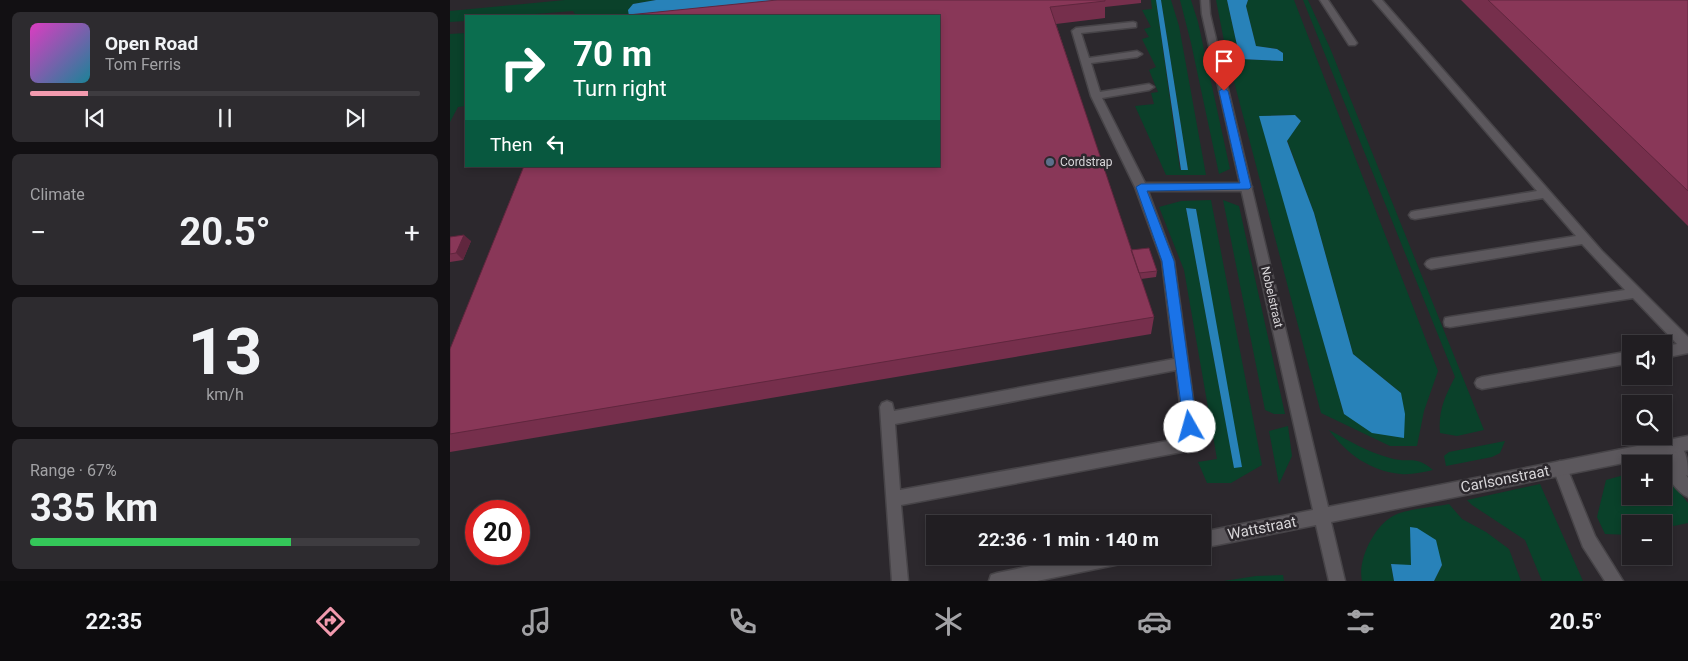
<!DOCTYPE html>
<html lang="en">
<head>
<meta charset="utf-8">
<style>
  :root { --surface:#211e22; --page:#2d2b2f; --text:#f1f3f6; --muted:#a2a2a5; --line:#3e3c40; --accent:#f29aae }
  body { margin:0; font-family:Roboto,sans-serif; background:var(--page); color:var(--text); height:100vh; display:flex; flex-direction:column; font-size:19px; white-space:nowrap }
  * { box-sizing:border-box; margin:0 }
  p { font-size:16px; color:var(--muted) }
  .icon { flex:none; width:28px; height:28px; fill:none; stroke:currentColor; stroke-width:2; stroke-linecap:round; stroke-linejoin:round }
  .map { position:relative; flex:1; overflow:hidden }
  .panel { display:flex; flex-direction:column; gap:12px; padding:12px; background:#121013; width:450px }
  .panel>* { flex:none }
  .top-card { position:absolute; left:15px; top:15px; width:475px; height:152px; border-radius:0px; box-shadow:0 2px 8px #0003,0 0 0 1px var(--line); background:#0b6e4f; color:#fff; overflow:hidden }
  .buttons { position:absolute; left:1172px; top:335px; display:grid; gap:10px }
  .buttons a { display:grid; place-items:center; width:50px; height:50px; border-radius:0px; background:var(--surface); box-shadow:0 2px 8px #0003,0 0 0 1px var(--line); font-size:25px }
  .speed { position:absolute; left:15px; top:500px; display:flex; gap:10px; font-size:25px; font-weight:700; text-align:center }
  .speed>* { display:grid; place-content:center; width:65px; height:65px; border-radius:50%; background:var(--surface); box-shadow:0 2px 8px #0003,0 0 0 1px var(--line); line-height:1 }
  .speed .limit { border:8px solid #d22; background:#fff; color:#111 }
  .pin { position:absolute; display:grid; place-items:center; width:42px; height:42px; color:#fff; margin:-51px -21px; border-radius:50% 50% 50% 0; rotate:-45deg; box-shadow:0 0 5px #0007 }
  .pin .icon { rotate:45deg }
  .me { position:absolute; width:55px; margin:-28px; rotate:353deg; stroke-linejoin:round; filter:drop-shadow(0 0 4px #0008) }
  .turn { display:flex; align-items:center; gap:18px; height:105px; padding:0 25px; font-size:22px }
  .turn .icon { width:65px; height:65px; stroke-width:2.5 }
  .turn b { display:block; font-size:35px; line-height:42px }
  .then { display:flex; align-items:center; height:48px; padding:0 25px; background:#0003; gap:10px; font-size:19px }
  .big { font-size:38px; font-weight:700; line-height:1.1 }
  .panel .tile { flex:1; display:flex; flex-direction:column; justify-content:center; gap:8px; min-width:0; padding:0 18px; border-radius:8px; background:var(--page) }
  .panel .dial { align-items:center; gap:0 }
  .dial b { font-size:65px; line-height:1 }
  .song { display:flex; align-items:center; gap:15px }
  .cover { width:60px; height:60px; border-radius:8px; background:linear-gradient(135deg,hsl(310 70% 55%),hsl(190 70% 35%)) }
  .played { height:5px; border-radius:2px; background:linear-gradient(90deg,var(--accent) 15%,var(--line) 15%) }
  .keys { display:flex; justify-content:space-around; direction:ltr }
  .heat { display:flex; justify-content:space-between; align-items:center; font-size:28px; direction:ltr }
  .charge { height:8px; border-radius:4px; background:linear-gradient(90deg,#34c759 67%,var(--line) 0) }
  .trip { position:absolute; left:476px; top:515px; width:285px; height:50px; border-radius:0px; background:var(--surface); box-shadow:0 2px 8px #0003,0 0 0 1px var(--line); font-weight:700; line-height:50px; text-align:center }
  .tabs { display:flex; height:80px; justify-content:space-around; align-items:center; background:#0d0c0e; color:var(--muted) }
  .tabs .icon { width:35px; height:35px }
  .tabs .selected { color:var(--accent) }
  .tabs b { font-size:22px; color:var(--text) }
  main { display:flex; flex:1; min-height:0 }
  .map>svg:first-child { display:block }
</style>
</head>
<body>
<main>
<section class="panel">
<div class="tile">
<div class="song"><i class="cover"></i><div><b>Open Road</b><p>Tom Ferris</p></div></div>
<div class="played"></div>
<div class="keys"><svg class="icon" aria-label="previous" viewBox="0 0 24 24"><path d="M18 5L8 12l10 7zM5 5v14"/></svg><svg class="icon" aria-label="pause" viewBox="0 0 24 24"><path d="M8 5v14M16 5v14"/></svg><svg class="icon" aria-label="next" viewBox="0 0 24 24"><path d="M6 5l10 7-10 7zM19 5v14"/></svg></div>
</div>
<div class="tile"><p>Climate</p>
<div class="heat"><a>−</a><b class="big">20.5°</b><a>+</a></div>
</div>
<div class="tile dial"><b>13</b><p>km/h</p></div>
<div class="tile"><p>Range · 67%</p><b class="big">335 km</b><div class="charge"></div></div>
</section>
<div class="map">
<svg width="1238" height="581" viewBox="0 0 1238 581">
  <rect width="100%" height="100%" fill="#2c282d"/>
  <path fill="#0a412a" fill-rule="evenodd" d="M 115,0 L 206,0 L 183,4 L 179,16 L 126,16 L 123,11 L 60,16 L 16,16 L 16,21 L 0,22 L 0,11 Z
    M 701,0 L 706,0 L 730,170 L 738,170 L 711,0 L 721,0 L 729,26 L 756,175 L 716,175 L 685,106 L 704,104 L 701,93 L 708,92 L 699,70 L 706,67 L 692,39 L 699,37 L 694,29 L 701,27 L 692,10 L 702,9 Z
    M 730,0 L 741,0 L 748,22 L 780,169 L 769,174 L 741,43 Z
    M 766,0 L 777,0 L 790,59 L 833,61 L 833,53 L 827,49 L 806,46 L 796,6 L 798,0 L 844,0 L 988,371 L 974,411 L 967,446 L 940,446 L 871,413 L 776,51 ZM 845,115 L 851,121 L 837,140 L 864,213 L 903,354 L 951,393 L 894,414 L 810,116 Z
    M 853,0 L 858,0 L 880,48 L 1034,430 L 1007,436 L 990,433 C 988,411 995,396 1005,377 Z
    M 16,33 L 16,106 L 8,107 L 0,122 L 0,34 Z
    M 761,200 L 812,465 L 781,483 L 757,483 L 748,462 L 767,459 L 734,270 L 709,207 L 731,201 ZM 736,208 L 746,209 L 784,468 L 784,467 Z
    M 773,200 L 789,206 L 835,414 L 824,414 L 815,410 Z
    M 838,426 L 842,456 L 829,484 L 819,431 Z
    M 879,430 C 899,441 918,452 940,458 C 959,464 965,454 983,470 C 973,472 961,475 951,474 C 920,471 897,454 879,430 Z
    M 1055,441 L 1050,453 L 1042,457 L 996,466 L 994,456 L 999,452 Z
    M 1181,473 L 1181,496 L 1214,496 L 1214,473 L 1238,503 L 1238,523 L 1214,528 L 1214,524 L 1181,524 L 1181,535 L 1155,534 L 1147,517 L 1156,480 Z
    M 1090,484 L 1133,581 L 1092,581 L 1075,540 L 1022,505 L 1017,500 Z
    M 999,504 L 1012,519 L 1036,532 L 1059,549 L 1071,581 L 984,581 L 992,565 L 961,527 L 961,566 L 941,564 L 944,581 L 912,581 C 907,560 925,524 945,515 C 957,509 985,507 999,504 Z
    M 833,575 L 834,581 L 774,581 L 806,576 Z"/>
  <path fill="#2882b9" d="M 206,0 L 347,0 L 179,16 L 178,10 L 183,4 Z
    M 706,0 L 711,0 L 738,170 L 731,170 Z
    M 777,0 L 798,0 L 796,6 L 806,46 L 827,49 L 833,53 L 833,61 L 790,59 Z
    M 845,115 L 851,121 L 837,141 L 864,213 L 903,354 L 951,393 L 955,414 L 954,438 L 922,433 L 894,414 L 809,116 Z
    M 736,208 L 746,209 L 792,467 L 784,468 Z
    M 960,527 L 967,528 L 986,540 L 992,565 L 984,581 L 944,581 L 941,564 L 961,565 Z"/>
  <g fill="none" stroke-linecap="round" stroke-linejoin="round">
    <defs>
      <path id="lane" d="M 870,0 L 878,0 L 907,43 L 905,45 L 899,45 Z
        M 923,0 L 932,0 L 1152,251 L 1238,337 L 1238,353 L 1214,358 L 1214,346 L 1227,344 L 1183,298 L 1000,327 L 995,326 L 994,322 L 995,318 L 1000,317 L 1175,290 L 1132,244 L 981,269 L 977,267 L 975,264 L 977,261 L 981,259 L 1126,236 L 1093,198 L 965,219 L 961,218 L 959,215 L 961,212 L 965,211 L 1087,191 Z
        M 683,22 L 686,23 L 686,27 L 631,33 L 639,58 L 687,51 L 692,54 L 687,57 L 641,63 L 650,92 L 699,84 L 704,87 L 699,90 L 652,98 L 695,183 L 796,183 L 802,187 L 796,191 L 698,191 L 724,261 L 749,443 L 747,448 L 742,450 L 451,505 L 458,581 L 442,581 L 430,407 L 432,403 L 437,401 L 442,403 L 444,411 L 724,359 L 712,261 L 685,187 L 641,96 L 622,31 L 626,28 ZM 726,370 L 734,438 L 450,490 L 445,424 Z
        M 1181,351 L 1181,363 L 1032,389 L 1027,387 L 1025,383 L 1027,379 L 1032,377 Z
        M 1221,439 C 1237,445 1238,462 1238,476 L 1236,475 L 1238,478 L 1238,497 C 1228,493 1214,475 1214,464 L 1208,464 L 1199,449 L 1201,444 L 1206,442 L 1211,444 L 1215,449 L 1214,446 L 1216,441 Z
        M 1110,461 L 1115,463 L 1145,536 L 1173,581 L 1155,581 L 1133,547 L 1103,468 L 1105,463 Z"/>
      <path id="street" d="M 751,0 L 759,0 L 760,14 L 878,507 L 1238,436 L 1238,450 L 881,522 L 895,581 L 879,581 L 866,525 L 752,548 L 752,532 L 863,510 L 752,14 Z
        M 629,556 L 678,556 L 676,562 L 670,564 L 587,581 L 539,581 L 541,575 L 547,573 Z"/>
    </defs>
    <use href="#lane" stroke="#474448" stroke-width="3"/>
    <use href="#street" stroke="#474448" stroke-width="3"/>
    <use href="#lane" fill="#5c585d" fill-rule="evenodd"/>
    <use href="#street" fill="#5c585d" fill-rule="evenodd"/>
  </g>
  <path fill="#762f4c" d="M 327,0 L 691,0 L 691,3 L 655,7 L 655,18 L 606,24 L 681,250 L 707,271 L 706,277 L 691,279 L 704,317 L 701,334 L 0,452 L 0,349 Z
    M 1011,0 L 1238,0 L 1238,226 Z
    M 0,237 L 21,241 L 13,260 L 0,262 Z"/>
  <path fill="#60263e" d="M 14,235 L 21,241 L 13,260 L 6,253 Z"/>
  <path fill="#893758" stroke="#60263e" d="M 327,0 L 655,0 L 655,1 L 600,7 L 704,317 L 0,434 L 0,349 L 74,166 L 489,166 L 489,16 L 168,16 Z
    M 1038,0 L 1238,0 L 1238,191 Z
    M 14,235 L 6,253 L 0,254 L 0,237 Z
    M 699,248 L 707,271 L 689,273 L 681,250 Z"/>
  <path fill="#1a73e8" stroke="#114b97" d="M 774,88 L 778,91 L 801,187 L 799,189 L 697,191 L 724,261 L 747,427 L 745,431 L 740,433 L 735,431 L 734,427 L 712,261 L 686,187 L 691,184 L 790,183 L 769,91 Z"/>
  <circle fill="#5c6f8a" stroke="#2c282d" stroke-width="2" cx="600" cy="162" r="5"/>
  <g text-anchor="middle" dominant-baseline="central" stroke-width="5" stroke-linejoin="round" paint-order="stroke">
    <g font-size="12" fill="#d8d6d9" stroke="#2c282d" text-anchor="start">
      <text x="610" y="162">Cordstrap</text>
    </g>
    <g font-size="12" fill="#d8d6d9" stroke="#2c282d">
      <text transform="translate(822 297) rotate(77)">Nobelstraat</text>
    </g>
    <g font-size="15" fill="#d8d6d9" stroke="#2c282d">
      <text transform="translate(1055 479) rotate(-11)">Carlsonstraat</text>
      <text transform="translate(812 528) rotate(-11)">Wattstraat</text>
    </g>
  </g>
</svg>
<div class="buttons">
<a><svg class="icon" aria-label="sound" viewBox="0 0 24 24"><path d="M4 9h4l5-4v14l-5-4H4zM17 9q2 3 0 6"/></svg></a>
<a><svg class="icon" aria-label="search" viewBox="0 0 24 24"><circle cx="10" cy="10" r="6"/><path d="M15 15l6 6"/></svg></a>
<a>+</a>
<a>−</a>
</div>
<div class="speed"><div class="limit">20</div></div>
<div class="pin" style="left:774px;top:91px;background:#d93025"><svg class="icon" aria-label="arrive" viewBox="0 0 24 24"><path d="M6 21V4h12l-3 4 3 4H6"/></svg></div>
<svg class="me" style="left:740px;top:427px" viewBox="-20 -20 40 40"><circle r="19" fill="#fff"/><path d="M0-13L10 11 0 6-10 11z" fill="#1a73e8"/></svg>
<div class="trip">22:36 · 1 min · 140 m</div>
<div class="top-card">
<div class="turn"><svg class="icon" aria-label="right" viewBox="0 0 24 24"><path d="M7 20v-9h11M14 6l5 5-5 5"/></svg><div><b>70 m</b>Turn right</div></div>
<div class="then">Then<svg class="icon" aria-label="left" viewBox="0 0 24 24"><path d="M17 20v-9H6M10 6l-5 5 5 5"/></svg></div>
</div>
</div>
</main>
<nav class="tabs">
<b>22:35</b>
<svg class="icon selected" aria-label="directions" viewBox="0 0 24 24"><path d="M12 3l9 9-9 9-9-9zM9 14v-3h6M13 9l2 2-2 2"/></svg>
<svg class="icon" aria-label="music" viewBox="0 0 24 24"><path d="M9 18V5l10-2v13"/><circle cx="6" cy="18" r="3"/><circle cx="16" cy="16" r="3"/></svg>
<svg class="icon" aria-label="phone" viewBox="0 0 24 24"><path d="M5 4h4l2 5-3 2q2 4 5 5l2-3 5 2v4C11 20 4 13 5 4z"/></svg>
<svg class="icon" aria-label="climate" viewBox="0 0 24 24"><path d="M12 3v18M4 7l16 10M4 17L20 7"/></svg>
<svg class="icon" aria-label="car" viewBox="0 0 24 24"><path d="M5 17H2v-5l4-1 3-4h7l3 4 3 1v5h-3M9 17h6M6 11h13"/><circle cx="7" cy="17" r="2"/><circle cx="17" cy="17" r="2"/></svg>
<svg class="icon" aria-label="filters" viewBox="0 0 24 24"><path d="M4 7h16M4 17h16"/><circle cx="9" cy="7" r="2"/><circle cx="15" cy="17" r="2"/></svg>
<b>20.5°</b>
</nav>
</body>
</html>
